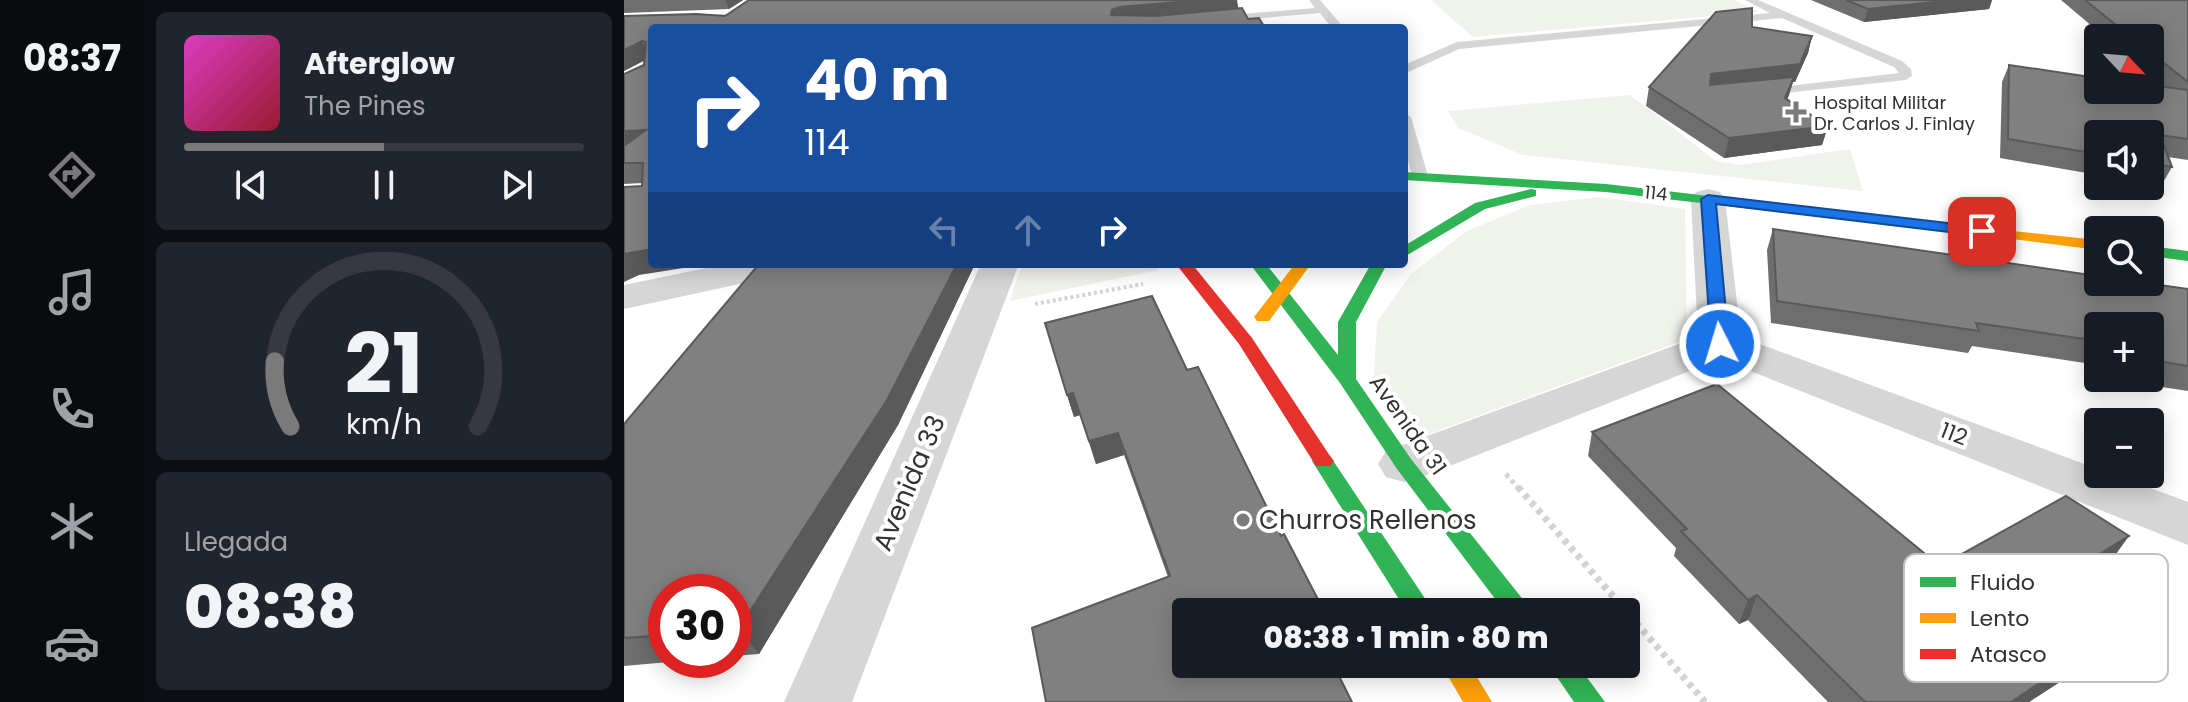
<!DOCTYPE html>
<html lang="es">
<head>
<meta charset="utf-8">
<style>
  :root { --surface:#171b24; --page:#20242c; --text:#f1f3f6; --muted:#9ea1a6; --line:#363941; --accent:#7a7a7a }
  body { margin:0; font-family:Poppins,sans-serif; background:var(--page); color:var(--text); height:100vh; display:flex; flex-direction:column; font-size:30px; white-space:nowrap }
  * { box-sizing:border-box; margin:0 }
  p { font-size:26px; color:var(--muted) }
  .icon { flex:none; width:44px; height:44px; fill:none; stroke:currentColor; stroke-width:2; stroke-linecap:round; stroke-linejoin:round }
  .map { position:relative; flex:1; overflow:hidden }
  .details { display:flex; flex-direction:column; gap:12px; padding:12px; background:#0d0f14; width:480px }
  .details>* { flex:none }
  .hud { position:absolute; left:24px; top:24px; width:760px; height:244px; border-radius:8px; box-shadow:0 4px 20px #0003; background:#1a4fa0; color:#fff; overflow:hidden }
  .needle { width:52px; rotate:116deg }
  .tools { position:absolute; left:1460px; top:24px; display:grid; gap:16px }
  .tools a { display:grid; place-items:center; width:80px; height:80px; border-radius:8px; background:var(--surface); box-shadow:0 4px 20px #0003; font-size:40px }
  .speed { position:absolute; left:24px; top:574px; display:flex; gap:16px; font-size:40px; font-weight:700; text-align:center }
  .speed>* { display:grid; place-content:center; width:104px; height:104px; border-radius:50%; background:var(--surface); box-shadow:0 4px 20px #0003; line-height:1 }
  .speed .limit { border:12px solid #d22; background:#fff; color:#111 }
  .pin { position:absolute; display:grid; place-items:center; width:68px; height:68px; color:#fff; margin:-34px; border-radius:16px; box-shadow:0 4px 12px #0006 }
  .me { position:absolute; width:88px; margin:-44px; rotate:355deg; stroke-linejoin:round; filter:drop-shadow(0 0 6px #0008) }
  .turn { display:flex; align-items:center; gap:28px; height:168px; padding:0 24px; font-size:36px }
  .turn .icon { width:104px; height:104px; stroke-width:2.5 }
  .turn b { display:block; font-size:56px; line-height:68px }
  .lanes { display:flex; align-items:center; height:76px; padding:0 24px; background:#0003; justify-content:center; gap:40px; direction:ltr }
  .lanes .off { opacity:.35 }
  .big { font-size:60px; font-weight:800; line-height:1.1 }
  .details .widget { flex:1; display:flex; flex-direction:column; justify-content:center; gap:12px; min-width:0; padding:0 28px; border-radius:12px; background:var(--page) }
  .details .dial { align-items:center; gap:0 }
  .dial svg { height:208px; overflow:visible; fill:none; stroke:var(--line); stroke-width:7; stroke-linecap:round; text-anchor:middle }
  .dial text { fill:var(--text); stroke:none }
  .song { display:flex; align-items:center; gap:24px }
  .cover { width:96px; height:96px; border-radius:12px; background:linear-gradient(135deg,hsl(310 70% 55%),hsl(350 70% 35%)) }
  .played { height:8px; border-radius:4px; background:linear-gradient(90deg,var(--accent) 50%,var(--line) 50%) }
  .keys { display:flex; justify-content:space-around; direction:ltr }
  .trip { position:absolute; left:548px; top:598px; width:468px; height:80px; border-radius:8px; background:var(--surface); box-shadow:0 4px 20px #0003; font-weight:800; line-height:80px; text-align:center }
  main { display:flex; flex:1; min-height:0 }
  .menu { display:flex; flex-direction:column; width:144px; justify-content:space-around; align-items:center; background:#090b0e; color:var(--muted) }
  .menu .icon { width:56px; height:56px }
  .menu .active { color:var(--accent) }
  .menu b { font-size:36px; color:var(--text) }
  .map>svg:first-child { display:block }
</style>
</head>
<body>
<main>
<nav class="menu">
<b>08:37</b>
<svg class="icon active" aria-label="directions" viewBox="0 0 24 24"><path d="M12 3l9 9-9 9-9-9zM9 14v-3h6M13 9l2 2-2 2"/></svg>
<svg class="icon" aria-label="music" viewBox="0 0 24 24"><path d="M9 18V5l10-2v13"/><circle cx="6" cy="18" r="3"/><circle cx="16" cy="16" r="3"/></svg>
<svg class="icon" aria-label="phone" viewBox="0 0 24 24"><path d="M5 4h4l2 5-3 2q2 4 5 5l2-3 5 2v4C11 20 4 13 5 4z"/></svg>
<svg class="icon" aria-label="climate" viewBox="0 0 24 24"><path d="M12 3v18M4 7l16 10M4 17L20 7"/></svg>
<svg class="icon" aria-label="car" viewBox="0 0 24 24"><path d="M5 17H2v-5l4-1 3-4h7l3 4 3 1v5h-3M9 17h6M6 11h13"/><circle cx="7" cy="17" r="2"/><circle cx="17" cy="17" r="2"/></svg>
</nav>
<section class="details">
<div class="widget">
<div class="song"><i class="cover"></i><div><b>Afterglow</b><p>The Pines</p></div></div>
<div class="played"></div>
<div class="keys"><svg class="icon" aria-label="previous" viewBox="0 0 24 24"><path d="M18 5L8 12l10 7zM5 5v14"/></svg><svg class="icon" aria-label="pause" viewBox="0 0 24 24"><path d="M8 5v14M16 5v14"/></svg><svg class="icon" aria-label="next" viewBox="0 0 24 24"><path d="M6 5l10 7-10 7zM19 5v14"/></svg></div>
</div>
<div class="widget dial"><svg viewBox="0 0 100 80">
<path d="M14 69A42 42 0 1 1 86 69"/>
<path d="M14 69A42 42 0 0 1 8 44" stroke="#7a7a7a"/>
<text x="50" y="56" font-size="32" font-weight="700">21</text>
<text x="50" y="72" font-size="11">km/h</text>
</svg></div>
<div class="widget"><p>Llegada</p><b class="big">08:38</b></div>
</section>
<div class="map">
<svg width="1564" height="702" viewBox="0 0 1564 702">
  <rect width="100%" height="100%" fill="#fff"/>
  <path fill="#f0f2ec" d="M 807,0 L 1110,0 L 1135,12 L 849,37 Z
    M 1006,95 L 1092,161 L 1116,165 L 1226,149 L 1239,191 L 899,155 L 834,128 L 824,111 Z
    M 976,197 L 1061,209 L 1063,339 L 802,435 L 750,377 L 753,322 L 787,274 L 843,231 L 906,205 Z
    M 398,264 L 531,264 L 534,270 L 386,301 Z"/>
  <g fill="none" stroke-linecap="round" stroke-linejoin="round">
    <path stroke="#d3d3d3" stroke-width="4" stroke-dasharray="3 3" stroke-linecap="butt" d="M 411,304 L 519,284"/>
    <path stroke="#d3d3d3" stroke-width="5" stroke-dasharray="4 4" stroke-linecap="butt" d="M 882,474 L 895,489"/>
    <path stroke="#d3d3d3" stroke-width="7" stroke-dasharray="5 5" stroke-linecap="butt" d="M 894,487 L 1081,702"/>
    <path fill="#d6d6d6" fill-rule="evenodd" d="M 685,0 L 696,0 L 720,28 L 708,28 L 696,13 L 592,22 L 587,19 L 592,16 L 691,8 Z
      M 1121,0 L 1134,0 L 1278,61 L 1287,69 L 1288,76 L 1282,80 L 1133,96 L 1133,90 L 1138,89 L 1275,73 L 1270,67 L 1158,18 L 835,49 L 780,74 L 780,65 L 833,42 L 1146,13 Z
      M 780,113 L 787,117 L 804,176 L 802,179 L 796,181 L 788,176 L 780,145 Z"/>
    <path fill="#d6d6d6" fill-rule="evenodd" d="M 1084,189 L 1096,192 L 1101,199 L 1117,337 L 1474,469 L 1474,474 L 1489,474 L 1564,502 L 1564,545 L 1096,359 L 798,477 L 780,482 L 762,477 L 754,464 L 762,451 L 1074,337 L 1067,199 L 1072,192 Z
      M 102,264 L 177,264 L 171,272 L 0,309 L 0,285 Z
      M 357,264 L 395,264 L 228,702 L 160,702 Z"/>
    <path fill="#30b455" fill-rule="evenodd" d="M 780,172 L 982,184 L 1361,228 L 1368,232 L 1361,236 L 982,192 L 780,180 Z
      M 907,189 L 912,190 L 912,196 L 861,209 L 780,257 L 780,246 L 851,203 Z
      M 1526,246 L 1564,251 L 1564,261 L 1526,256 Z
      M 626,264 L 642,264 L 714,355 L 714,322 L 747,264 L 763,264 L 732,322 L 732,379 L 787,459 L 909,612 L 881,612 L 773,469 L 716,383 Z
      M 699,454 L 706,456 L 810,612 L 783,612 L 688,461 L 692,456 Z
      M 924,664 L 953,664 L 981,702 L 950,702 Z"/>
    <path fill="#ff9f0a" fill-rule="evenodd" d="M 1361,228 L 1474,240 L 1474,250 L 1356,235 L 1356,229 Z
      M 671,264 L 687,264 L 645,321 L 633,321 L 630,317 Z
      M 817,664 L 845,664 L 868,702 L 839,702 Z"/>
    <path fill="#e5322d" fill-rule="evenodd" d="M 552,264 L 568,264 L 628,338 L 706,456 L 710,461 L 706,466 L 692,466 L 615,344 Z"/>
  </g>
  <path fill="#6e6e6e" d="M 0,0 L 119,0 L 105,9 L 0,13 Z
    M 1187,0 L 1368,0 L 1365,9 L 1240,22 Z
    M 1437,0 L 1564,0 L 1564,160 L 1544,157 L 1548,167 L 1537,186 L 1526,184 L 1526,134 L 1474,134 L 1474,175 L 1376,158 L 1378,82 L 1385,65 L 1539,87 L 1526,75 L 1526,38 L 1482,38 Z
    M 614,8 L 624,19 L 641,28 L 28,28 L 15,275 L 18,183 L 0,184 L 0,74 L 20,65 L 21,60 L 0,71 L 0,16 Z
    M 1128,27 L 1188,36 L 1184,53 L 1171,82 L 1169,82 L 1163,100 L 1204,126 L 1198,145 L 1100,158 L 1022,106 L 1025,87 Z
    M 1149,229 L 1564,289 L 1564,391 L 1525,385 L 1521,378 L 1526,378 L 1526,326 L 1474,326 L 1474,365 L 1348,346 L 1344,353 L 1147,323 L 1143,250 Z
    M 135,264 L 351,264 L 274,425 L 135,654 L 110,656 L 110,592 L 42,592 L 42,660 L 67,660 L 0,666 L 0,424 Z
    M 421,323 L 563,370 L 657,536 L 544,577 L 500,455 L 472,464 L 456,415 L 450,417 Z
    M 968,432 L 1316,566 L 1487,561 L 1406,610 L 1461,653 L 1442,678 L 1405,702 L 1204,702 L 1124,620 L 1115,624 L 1050,556 L 1052,548 L 964,456 Z"/>
  <path fill="#5a5a5a" d="M 101,0 L 119,0 L 105,9 Z
    M 578,0 L 613,0 L 615,12 L 491,25 L 487,15 L 488,10 L 495,7 Z
    M 1329,0 L 1368,0 L 1365,9 L 1240,22 L 1244,9 Z
    M 1188,36 L 1184,53 L 1171,82 L 1169,82 L 1165,95 L 1156,117 L 1083,92 L 1087,74 Z
    M 18,41 L 27,57 L 0,71 L 0,50 Z
    M 1204,126 L 1198,145 L 1100,158 L 1105,138 Z
    M 0,129 L 22,130 L 0,149 Z
    M 28,249 L 28,264 L 85,264 L 15,275 L 0,282 L 0,254 Z
    M 333,264 L 351,264 L 274,425 L 135,654 L 115,628 Z
    M 449,393 L 456,415 L 450,417 L 443,395 Z
    M 494,433 L 500,455 L 472,464 L 465,441 Z
    M 1505,536 L 1487,561 L 1379,626 L 1396,602 Z
    M 1133,595 L 1124,620 L 1115,624 L 1124,600 Z
    M 1461,653 L 1442,678 L 1405,702 L 1387,702 Z"/>
  <path fill="#808080" stroke="#5a5a5a" stroke-width="2" d="M 125,0 L 578,0 L 495,7 L 488,10 L 487,15 L 532,16 L 618,8 L 624,19 L 635,18 L 641,28 L 28,28 L 28,249 L 0,254 L 0,187 L 18,186 L 19,163 L 0,163 L 0,146 L 22,130 L 0,131 L 0,74 L 20,65 L 22,42 L 18,41 L 0,50 L 0,16 L 72,14 L 101,16 Z
    M 1222,0 L 1329,0 L 1244,9 Z
    M 1461,0 L 1564,0 L 1564,82 L 1526,52 L 1526,38 L 1508,38 Z
    M 1128,8 L 1128,27 L 1188,36 L 1176,64 L 1087,74 L 1086,85 L 1170,77 L 1161,98 L 1204,126 L 1105,138 L 1025,87 L 1092,12 Z
    M 1385,65 L 1474,78 L 1474,90 L 1526,90 L 1526,85 L 1564,90 L 1564,139 L 1536,135 L 1548,167 L 1526,163 L 1526,134 L 1474,134 L 1474,154 L 1384,139 Z
    M 1149,229 L 1474,276 L 1474,282 L 1514,282 L 1564,289 L 1564,366 L 1540,362 L 1533,350 L 1526,349 L 1526,326 L 1474,326 L 1474,341 L 1352,323 L 1355,331 L 1153,301 Z
    M 135,264 L 333,264 L 263,400 L 115,628 L 110,628 L 110,592 L 42,592 L 42,635 L 0,638 L 0,424 Z
    M 528,296 L 563,370 L 574,367 L 657,536 L 660,534 L 699,609 L 691,612 L 562,612 L 562,664 L 709,664 L 728,702 L 422,702 L 408,628 L 546,576 L 494,433 L 465,441 L 449,393 L 443,395 L 421,323 Z
    M 1093,384 L 1316,566 L 1442,496 L 1505,536 L 1396,602 L 1461,653 L 1387,702 L 1241,702 L 1133,595 L 1124,600 L 1057,531 L 1063,529 L 968,432 Z"/>
  <path fill="#1a73e8" stroke="#114b97" stroke-width="2" d="M 1084,195 L 1358,227 L 1366,231 L 1358,236 L 1092,204 L 1105,344 L 1096,350 L 1087,344 L 1077,199 Z"/>
  <g fill="#7a7a7a" stroke="#fff" stroke-width="3">
    <path d="M1168 100h8v8h8v8h-8v8h-8v-8h-8v-8h8z"/>
    <circle cx="619" cy="520" r="8"/>
  </g>
  <g text-anchor="middle" dominant-baseline="central" stroke-width="8" stroke-linejoin="round" paint-order="stroke">
    <g font-size="18" fill="#323232" stroke="#fff" text-anchor="start">
      <text x="1190" y="102">Hospital Militar<tspan x="1190" dy="21">Dr. Carlos J. Finlay</tspan></text>
    </g>
    <g font-size="18" fill="#323232" stroke="#fff">
      <text transform="translate(1032 193) rotate(6)">114</text>
    </g>
    <g font-size="22" fill="#323232" stroke="#fff">
      <text transform="translate(784 425) rotate(55)">Avenida 31</text>
      <text transform="translate(1330 434) rotate(21)">112</text>
    </g>
    <g font-size="26" fill="#323232" stroke="#fff">
      <text transform="translate(285 483) rotate(-67)">Avenida 33</text>
    </g>
    <g font-size="26" fill="#323232" stroke="#fff" text-anchor="start">
      <text x="635" y="520">Churros Rellenos</text>
    </g>
  </g>
  <rect x="1280" y="554" width="264" height="128" rx="12" fill="#fff" stroke="#c2c2c2" stroke-width="2"/>
  <rect x="1296" y="577" width="36" height="10" fill="#30b455"/>
  <rect x="1296" y="613" width="36" height="10" fill="#ff9f0a"/>
  <rect x="1296" y="649" width="36" height="10" fill="#e5322d"/>
  <g font-size="22" fill="#323232">
    <text x="1346" y="590">Fluido</text>
    <text x="1346" y="626">Lento</text>
    <text x="1346" y="662">Atasco</text>
  </g>
</svg>
<div class="tools">
<a><svg class="needle" viewBox="-14 -14 28 28"><path d="M0-13l5 13h-10z" fill="#e53935"/><path d="M0 13l5-13h-10z" fill="#9ea1a6"/></svg></a>
<a><svg class="icon" aria-label="sound" viewBox="0 0 24 24"><path d="M4 9h4l5-4v14l-5-4H4zM17 9q2 3 0 6"/></svg></a>
<a><svg class="icon" aria-label="search" viewBox="0 0 24 24"><circle cx="10" cy="10" r="6"/><path d="M15 15l6 6"/></svg></a>
<a>+</a>
<a>−</a>
</div>
<div class="speed"><div class="limit">30</div></div>
<div class="pin" style="left:1358px;top:231px;background:#d93025"><svg class="icon" aria-label="arrive" viewBox="0 0 24 24"><path d="M6 21V4h12l-3 4 3 4H6"/></svg></div>
<svg class="me" style="left:1096px;top:344px" viewBox="-20 -20 40 40"><circle r="17" fill="#1a73e8" stroke="#fff" stroke-width="3"/><path d="M0-11L8 9 0 5-8 9z" fill="#fff"/></svg>
<div class="trip">08:38 · 1 min · 80 m</div>
<div class="hud">
<div class="turn"><svg class="icon" aria-label="right" viewBox="0 0 24 24"><path d="M7 20v-9h11M14 6l5 5-5 5"/></svg><div><b>40 m</b>114</div></div>
<div class="lanes"><svg class="icon off" aria-label="left" viewBox="0 0 24 24"><path d="M17 20v-9H6M10 6l-5 5 5 5"/></svg><svg class="icon off" aria-label="ahead" viewBox="0 0 24 24"><path d="M12 20V5M6 11l6-6 6 6"/></svg><svg class="icon" aria-label="right" viewBox="0 0 24 24"><path d="M7 20v-9h11M14 6l5 5-5 5"/></svg></div>
</div>
</div>
</main>
</body>
</html>
